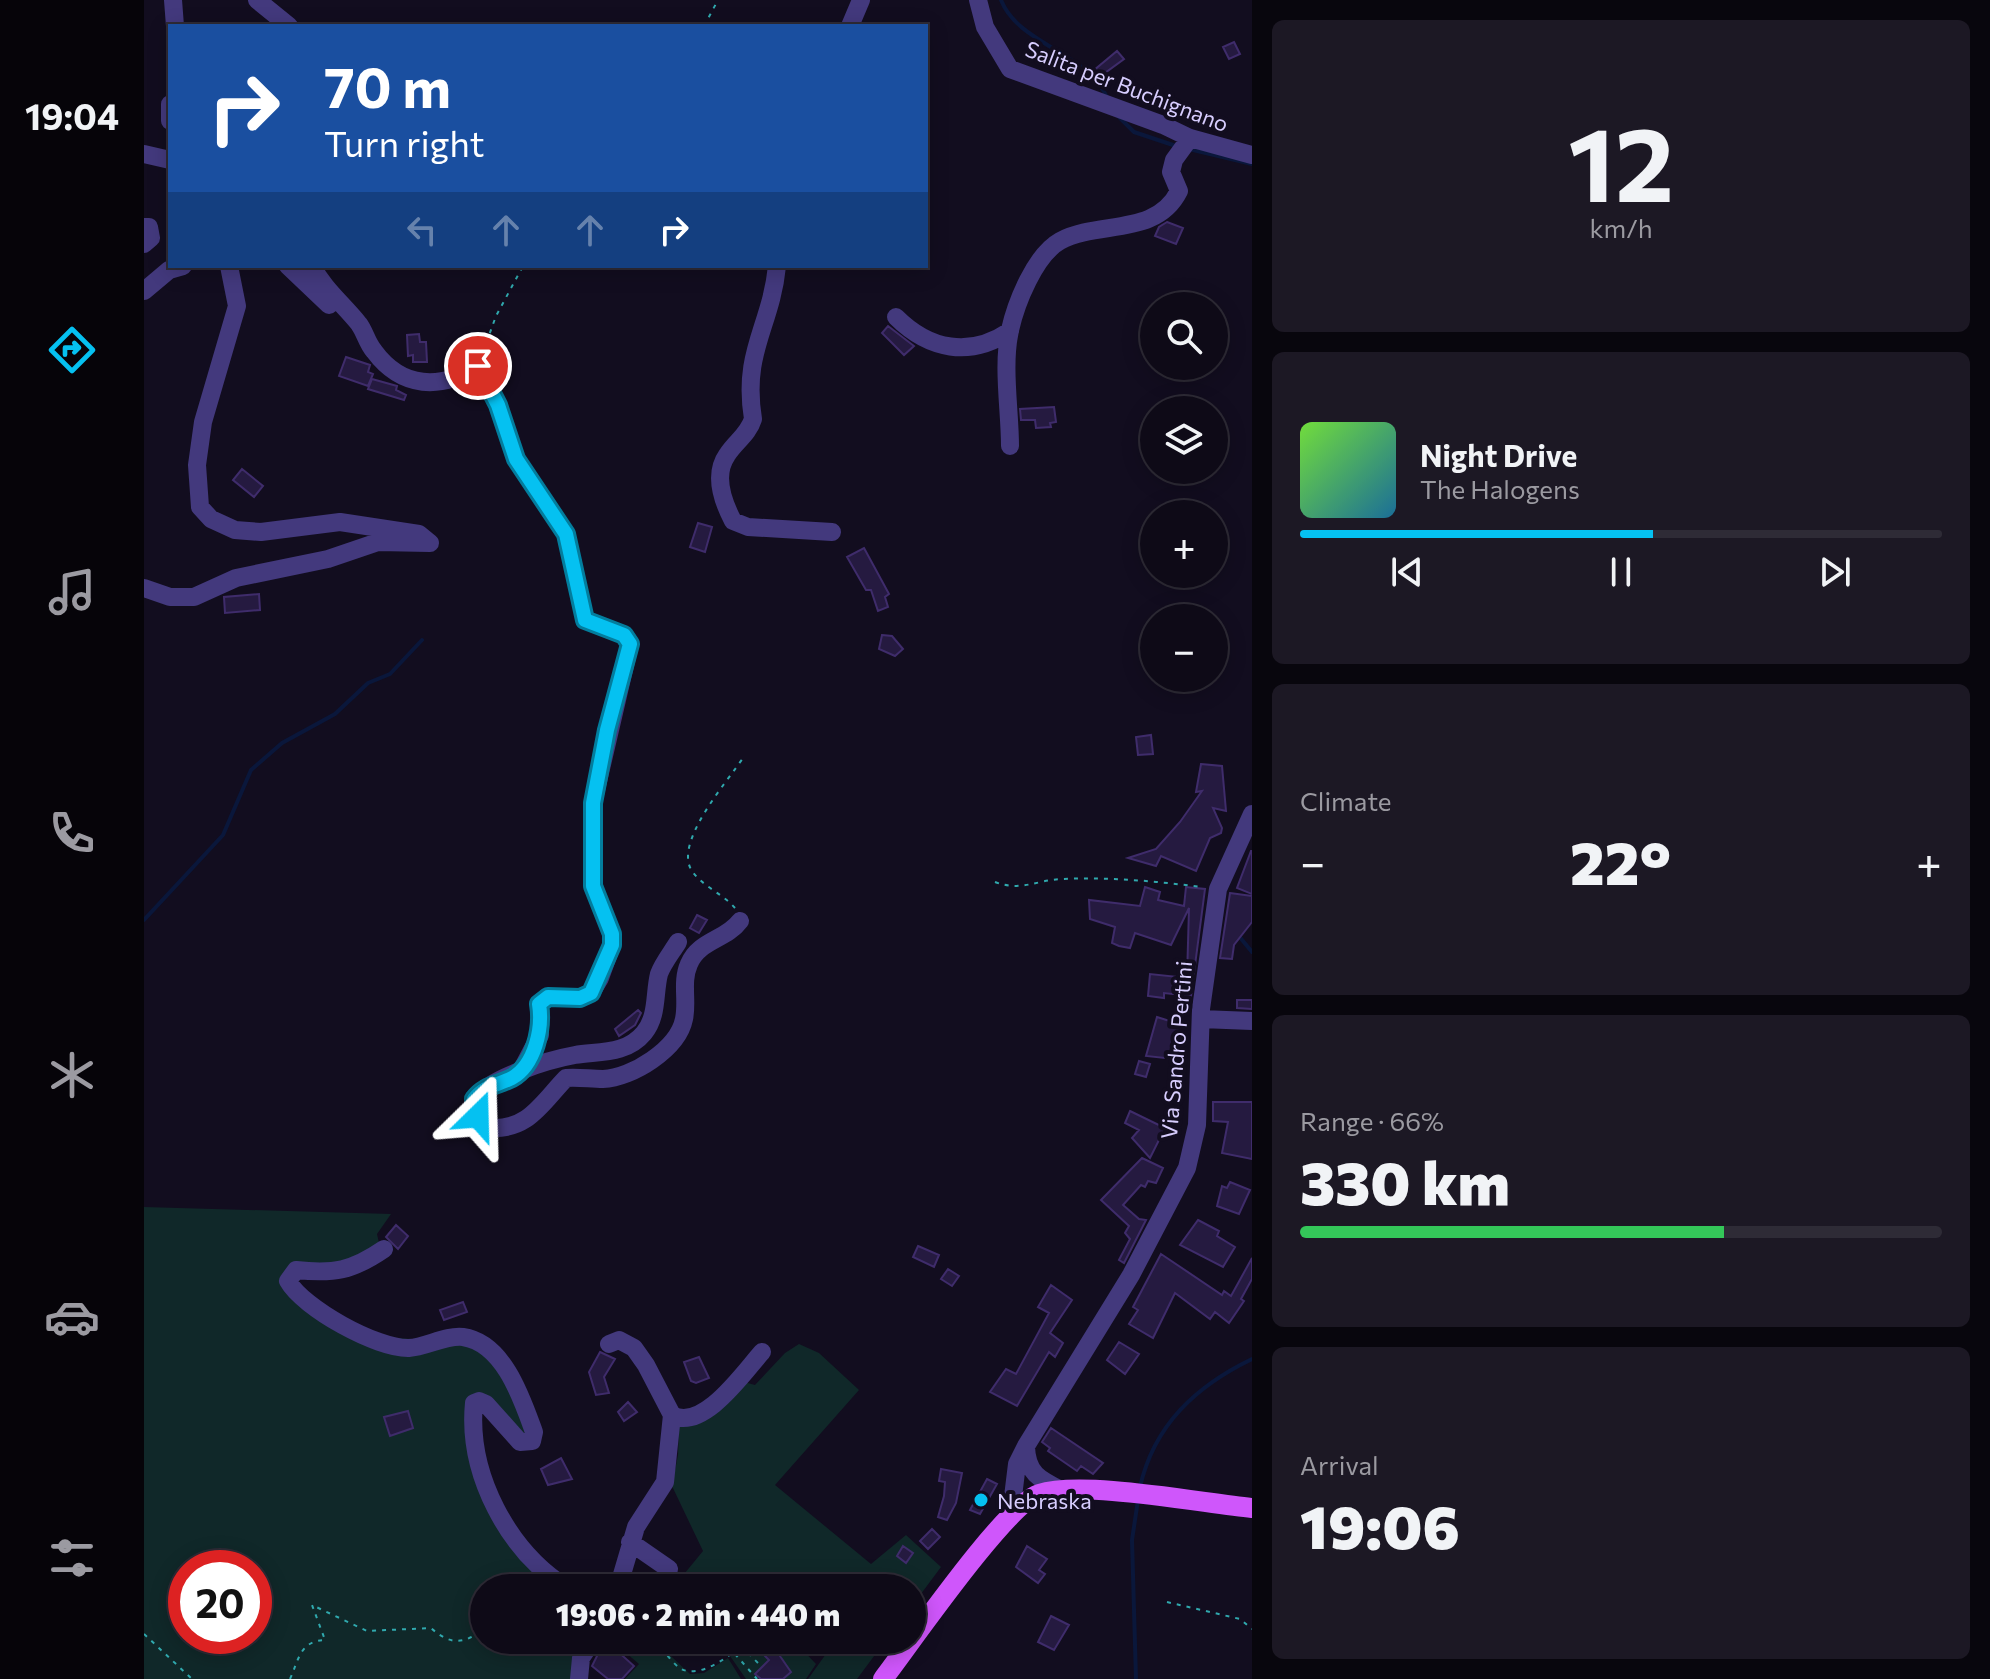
<!DOCTYPE html>
<html lang="en">
<head>
<meta charset="utf-8">
<style>
  :root { --surface:#0e0a17; --page:#1c1824; --text:#f1f3f6; --muted:#9b9aa1; --line:#2e2b36; --accent:#05c1f1 }
  body { margin:0; font-family:Commissioner,sans-serif; background:var(--page); color:var(--text); height:100vh; display:flex; flex-direction:column; font-size:30px; white-space:nowrap }
  * { box-sizing:border-box; margin:0 }
  p { font-size:26px; color:var(--muted) }
  .icon { flex:none; width:44px; height:44px; fill:none; stroke:currentColor; stroke-width:2; stroke-linecap:round; stroke-linejoin:round }
  .map { position:relative; flex:1; overflow:hidden }
  .sheet { display:flex; flex-direction:column; gap:20px; padding:20px; background:#08060d; width:738px }
  .sheet>* { flex:none }
  .guide { position:absolute; left:24px; top:24px; width:760px; height:244px; border-radius:0px; box-shadow:0 4px 20px #0003,0 0 0 2px var(--line); background:#1a4fa0; color:#fff; overflow:hidden }
  .buttons { position:absolute; left:996px; top:292px; display:grid; gap:16px }
  .buttons a { display:grid; place-items:center; width:88px; height:88px; border-radius:50%; background:var(--surface); box-shadow:0 4px 20px #0003,0 0 0 2px var(--line); font-size:40px }
  .speed { position:absolute; left:24px; top:1550px; display:flex; gap:16px; font-size:40px; font-weight:700; text-align:center }
  .speed>* { display:grid; place-content:center; width:104px; height:104px; border-radius:50%; background:var(--surface); box-shadow:0 4px 20px #0003,0 0 0 2px var(--line); line-height:1 }
  .speed .limit { border:12px solid #d22; background:#fff; color:#111 }
  .pin { position:absolute; display:grid; place-items:center; width:68px; height:68px; color:#fff; margin:-34px; border:4px solid #fff; border-radius:50%; box-shadow:0 2px 8px #0007 }
  .me { position:absolute; width:88px; margin:-44px; rotate:22deg; stroke-linejoin:round; filter:drop-shadow(0 0 6px #0008) }
  .turn { display:flex; align-items:center; gap:28px; height:168px; padding:0 24px; font-size:36px }
  .turn .icon { width:104px; height:104px; stroke-width:2.5 }
  .turn b { display:block; font-size:56px; line-height:68px }
  .lanes { display:flex; align-items:center; height:76px; padding:0 24px; background:#0003; justify-content:center; gap:40px; direction:ltr }
  .lanes .off { opacity:.35 }
  .big { font-size:60px; font-weight:800; line-height:1.1 }
  .sheet .card { flex:1; display:flex; flex-direction:column; justify-content:center; gap:12px; min-width:0; padding:0 28px; border-radius:12px; background:var(--page) }
  .sheet .dial { align-items:center; gap:0 }
  .dial b { font-size:104px; line-height:1 }
  .song { display:flex; align-items:center; gap:24px }
  .cover { width:96px; height:96px; border-radius:12px; background:linear-gradient(135deg,hsl(100 70% 55%),hsl(200 70% 35%)) }
  .played { height:8px; border-radius:4px; background:linear-gradient(90deg,var(--accent) 55%,var(--line) 55%) }
  .keys { display:flex; justify-content:space-around; direction:ltr }
  .heat { display:flex; justify-content:space-between; align-items:center; font-size:44px; direction:ltr }
  .charge { height:12px; border-radius:6px; background:linear-gradient(90deg,#34c759 66%,var(--line) 0) }
  .trip { position:absolute; left:326px; top:1574px; width:456px; height:80px; border-radius:40px; background:var(--surface); box-shadow:0 4px 20px #0003,0 0 0 2px var(--line); font-weight:800; line-height:80px; text-align:center }
  main { display:flex; flex:1; min-height:0 }
  .tab-bar { display:flex; flex-direction:column; width:144px; justify-content:space-around; align-items:center; background:#060409; color:var(--muted) }
  .tab-bar .icon { width:56px; height:56px }
  .tab-bar .selected { color:var(--accent) }
  .tab-bar b { font-size:36px; color:var(--text) }
  .map>svg:first-child { display:block }
</style>
</head>
<body>
<main>
<nav class="tab-bar">
<b>19:04</b>
<svg class="icon selected" aria-label="directions" viewBox="0 0 24 24"><path d="M12 3l9 9-9 9-9-9zM9 14v-3h6M13 9l2 2-2 2"/></svg>
<svg class="icon" aria-label="music" viewBox="0 0 24 24"><path d="M9 18V5l10-2v13"/><circle cx="6" cy="18" r="3"/><circle cx="16" cy="16" r="3"/></svg>
<svg class="icon" aria-label="phone" viewBox="0 0 24 24"><path d="M5 4h4l2 5-3 2q2 4 5 5l2-3 5 2v4C11 20 4 13 5 4z"/></svg>
<svg class="icon" aria-label="climate" viewBox="0 0 24 24"><path d="M12 3v18M4 7l16 10M4 17L20 7"/></svg>
<svg class="icon" aria-label="car" viewBox="0 0 24 24"><path d="M5 17H2v-5l4-1 3-4h7l3 4 3 1v5h-3M9 17h6M6 11h13"/><circle cx="7" cy="17" r="2"/><circle cx="17" cy="17" r="2"/></svg>
<svg class="icon" aria-label="filters" viewBox="0 0 24 24"><path d="M4 7h16M4 17h16"/><circle cx="9" cy="7" r="2"/><circle cx="15" cy="17" r="2"/></svg>
</nav>
<div class="map">
<svg width="1108" height="1679" viewBox="0 0 1108 1679">
  <rect width="100%" height="100%" fill="#120d1f"/>
  <path fill="#102829" fill-rule="evenodd" d="M 0,1207 L 247,1214 L 233,1234 L 235,1243 L 211,1262 L 140,1284 L 202,1335 L 319,1342 L 342,1353 L 364,1381 L 383,1436 L 333,1395 L 332,1478 L 415,1588 L 340,1588 L 340,1640 L 441,1640 L 430,1679 L 0,1679 ZM 42,1568 L 110,1568 L 110,1636 L 42,1636 Z
    M 655,1344 L 675,1353 L 715,1390 L 631,1485 L 727,1564 L 762,1535 L 797,1567 L 768,1606 L 768,1588 L 589,1588 L 579,1579 L 569,1588 L 546,1588 L 536,1579 L 559,1551 L 528,1486 L 534,1455 L 535,1427 L 570,1415 L 600,1382 L 611,1385 L 641,1353 Z
    M 467,1640 L 510,1640 L 546,1674 L 560,1673 L 584,1658 L 597,1679 L 481,1679 L 495,1664 Z
    M 603,1640 L 649,1640 L 672,1664 L 662,1679 L 602,1679 L 586,1656 Z
    M 692,1640 L 742,1640 L 713,1679 L 664,1679 Z"/>
  <g fill="none" stroke-linecap="round" stroke-linejoin="round">
    <path stroke="#0a173b" stroke-width="4" d="M 857,0 C 875,45 942,51 964,99
      M 972,114 L 990,132 L 1032,146
      M 1045,149 L 1108,164
      M 0,920 L 79,835 L 107,770 L 138,743 L 191,714 L 224,683 L 246,674 L 278,640
      M 1094,935 L 1108,952
      M 996,1487 C 1010,1425 1052,1386 1108,1359
      M 992,1679 L 988,1540 L 994,1500"/>
  </g>
  <path fill="#251a40" stroke="#3f2c6b" stroke-width="2" d="M 1090,42 L 1096,54 L 1085,59 L 1079,47 Z
    M 973,51 L 980,59 L 954,78 L 949,71 Z
    M 1023,222 L 1039,228 L 1032,244 L 1011,236 L 1015,227 Z
    M 744,326 L 770,346 L 760,355 L 738,333 Z
    M 275,334 L 276,342 L 282,342 L 283,362 L 269,362 L 269,355 L 264,356 L 263,335 Z
    M 202,357 L 226,365 L 224,372 L 229,374 L 224,386 L 195,376 Z
    M 228,379 L 253,386 L 252,390 L 262,395 L 260,400 L 224,389 Z
    M 910,407 L 912,422 L 906,423 L 907,427 L 892,428 L 891,420 L 877,420 L 876,409 Z
    M 98,469 L 119,486 L 110,497 L 89,480 Z
    M 554,523 L 568,527 L 561,552 L 546,547 Z
    M 720,548 L 745,594 L 741,597 L 744,607 L 734,611 L 727,590 L 722,590 L 703,557 Z
    M 115,594 L 116,610 L 81,613 L 80,597 Z
    M 738,635 L 748,636 L 759,649 L 751,656 L 735,649 Z
    M 1007,735 L 1009,754 L 994,755 L 992,737 Z
    M 1057,764 L 1078,766 L 1082,811 L 1069,808 L 1078,828 L 1077,833 L 1066,838 L 1052,871 L 1017,856 L 1012,866 L 984,858 L 1012,849 L 1036,822 L 1058,791 L 1052,792 Z
    M 1107,851 L 1108,851 L 1108,894 L 1093,888 Z
    M 1001,887 L 1016,892 L 1014,900 L 1040,906 L 1042,887 L 1061,889 L 1047,996 L 1020,993 L 1020,998 L 1004,996 L 1006,974 L 1043,978 L 1045,908 L 1027,945 L 991,933 L 986,948 L 975,946 L 968,943 L 971,927 L 946,919 L 945,900 L 996,906 Z
    M 1086,893 L 1108,896 L 1108,922 L 1090,945 L 1088,959 L 1076,958 Z
    M 553,915 L 563,920 L 555,933 L 546,928 Z
    M 1093,1000 L 1108,1000 L 1108,1009 L 1093,1008 Z
    M 494,1010 L 497,1013 L 491,1025 L 475,1036 L 471,1029 Z
    M 1013,1017 L 1035,1024 L 1030,1059 L 1002,1056 Z
    M 995,1061 L 1006,1064 L 1002,1077 L 991,1074 Z
    M 1069,1102 L 1108,1102 L 1108,1159 L 1078,1153 L 1084,1122 L 1069,1121 Z
    M 986,1111 L 1021,1128 L 1006,1158 L 988,1138 L 995,1130 L 981,1123 Z
    M 998,1158 L 1019,1168 L 1012,1183 L 1004,1181 L 1001,1187 L 997,1185 L 979,1205 L 995,1219 L 1002,1220 L 980,1263 L 975,1260 L 986,1239 L 981,1233 L 985,1226 L 957,1200 Z
    M 1086,1182 L 1106,1190 L 1095,1214 L 1073,1206 L 1078,1186 L 1083,1188 Z
    M 1054,1220 L 1075,1231 L 1073,1236 L 1091,1247 L 1079,1267 L 1036,1245 Z
    M 252,1225 L 264,1236 L 254,1249 L 242,1237 Z
    M 774,1246 L 795,1255 L 790,1267 L 769,1257 Z
    M 1017,1254 L 1078,1295 L 1080,1291 L 1087,1296 L 1108,1258 L 1108,1279 L 1097,1299 L 1100,1301 L 1085,1323 L 1071,1312 L 1066,1319 L 1031,1293 L 1009,1338 L 985,1324 L 994,1310 L 989,1307 Z
    M 804,1269 L 815,1276 L 808,1286 L 797,1279 Z
    M 907,1285 L 928,1300 L 906,1333 L 919,1343 L 911,1357 L 905,1352 L 873,1406 L 846,1392 L 862,1369 L 872,1374 L 905,1313 L 894,1307 Z
    M 319,1302 L 323,1312 L 300,1320 L 296,1310 Z
    M 975,1342 L 995,1354 L 981,1374 L 963,1360 Z
    M 456,1352 L 471,1359 L 460,1377 L 465,1393 L 452,1395 L 445,1372 Z
    M 555,1357 L 565,1378 L 552,1383 L 547,1381 L 540,1362 Z
    M 484,1402 L 493,1412 L 480,1421 L 474,1412 Z
    M 264,1411 L 269,1428 L 246,1436 L 240,1417 Z
    M 907,1428 L 959,1463 L 949,1474 L 937,1466 L 933,1471 L 904,1451 L 906,1448 L 898,1442 Z
    M 417,1458 L 428,1479 L 404,1485 L 397,1469 Z
    M 797,1469 L 818,1473 L 812,1503 L 803,1520 L 794,1517 L 800,1496 L 801,1482 L 795,1481 Z
    M 843,1479 L 853,1484 L 836,1514 L 826,1510 Z
    M 788,1529 L 796,1537 L 784,1549 L 776,1541 Z
    M 759,1546 L 769,1553 L 762,1563 L 753,1556 Z
    M 883,1546 L 903,1559 L 895,1570 L 901,1574 L 894,1583 L 872,1567 Z
    M 907,1616 L 925,1625 L 910,1650 L 894,1642 Z
    M 461,1640 L 490,1666 L 478,1679 L 464,1679 L 448,1666 Z
    M 631,1643 L 639,1652 L 636,1656 L 647,1672 L 639,1679 L 617,1679 L 611,1674 L 625,1660 L 619,1654 Z"/>
  <g fill="none" stroke-linecap="round" stroke-linejoin="round">
    <path stroke="#30a9ae" stroke-width="2" stroke-dasharray="4 6" stroke-linecap="butt" d="M 560,26 L 574,0
      M 339,352 L 352,316 L 379,266
      M 851,882 C 877,892 892,880 918,879 C 965,877 1011,881 1057,887
      M 591,908 C 579,894 558,886 548,871 C 529,843 583,782 599,758
      M 1023,1602 L 1096,1619 L 1108,1629
      M 0,1634 L 48,1679
      M 511,1640 C 519,1649 527,1662 537,1669 C 558,1679 589,1654 603,1640
      M 597,1646 L 615,1664
      M 591,1654 L 613,1679
      M 146,1679 C 155,1659 156,1641 181,1640 L 168,1605 L 223,1631 L 287,1628 C 307,1646 320,1644 340,1629"/>
    <path stroke="#43397d" stroke-width="18" d="M 29,0 L 31,26
      M 113,0 L 145,26
      M 834,0 L 841,27 L 866,69 L 1019,125 L 1046,138 L 1108,155
      M 706,26 L 717,0
      M 26,104 L 26,121
      M 0,154 L 26,160
      M 0,227 L 5,227 L 7,238 L 0,244
      M 144,266 L 185,305
      M 168,266 C 180,289 199,304 215,324 C 221,332 223,343 230,351 C 258,389 297,390 334,366 L 354,405 L 372,459 L 422,534 L 441,620 L 480,635 L 486,644 L 449,803 L 449,886 L 468,934 L 468,945 L 456,978 L 447,993 L 436,998 L 404,997 L 395,1004 L 396,1035 L 377,1071
      M 633,266 C 627,327 598,351 609,419 C 604,435 592,441 583,455 C 569,475 579,502 589,521 L 604,527 L 688,532
      M 0,291 L 25,270 L 39,266
      M 752,317 C 785,350 826,358 866,331
      M 866,446 C 866,410 858,366 866,330 C 872,303 891,255 916,241 C 955,220 1012,237 1035,191 L 1027,172 L 1030,160 L 1046,138
      M 0,588 L 26,597 L 50,597 L 92,578 L 184,559 L 234,542 L 286,543 L 275,534 L 196,522 L 117,532 L 91,530 L 67,519 L 56,507 L 53,465 L 59,422 L 93,306 L 85,266
      M 534,942 C 528,952 519,963 515,974 C 510,994 514,1016 500,1033 C 482,1055 454,1051 431,1055 C 403,1060 346,1078 330,1099 L 334,1116 L 344,1128 C 384,1131 397,1104 422,1078 C 435,1077 446,1079 459,1079 C 488,1078 534,1049 540,1019 C 544,1001 537,982 545,964 C 555,940 582,940 596,921
      M 1057,1019 L 1108,1021
      M 240,1249 C 208,1271 190,1274 152,1270 L 144,1281 C 159,1308 233,1349 265,1348 C 282,1347 302,1335 319,1337 C 360,1343 378,1399 390,1432 L 388,1441 L 376,1442 L 342,1404 L 335,1401 L 330,1403 C 323,1474 364,1551 423,1588
      M 465,1344 L 475,1340 L 490,1348 L 502,1365 L 528,1415 L 521,1482 L 492,1527 L 474,1588
      M 528,1415 C 559,1432 600,1372 618,1352
      M 882,1447 C 883,1473 895,1479 917,1490
      M 867,1513 L 873,1464 L 882,1446 L 987,1275 L 1043,1168 L 1053,1125 L 1057,1009 L 1074,889 L 1108,814
      M 486,1542 L 525,1569
      M 435,1679 L 437,1658 L 449,1640"/>
    <path stroke="#cf56fb" stroke-width="20" d="M 739,1679 C 766,1644 862,1504 895,1494 C 939,1480 1057,1503 1108,1508"/>
  </g>
  <g fill="none" stroke-linecap="round" stroke-linejoin="round">
    <defs>
      <path id="route" d="M 334,366 L 354,405 L 372,459 L 422,534 L 441,620 L 480,635 L 486,644 L 463,730 L 449,803 L 449,886 L 468,934 L 468,945 L 447,993 L 436,998 L 404,997 L 395,1004 C 399,1028 391,1065 368,1078 C 352,1086 341,1085 330,1099 L 334,1116"/>
    </defs>
    <use href="#route" stroke="#037d9d" stroke-width="20"/>
    <use href="#route" stroke="#05c1f1" stroke-width="14"/>
  </g>
  <circle fill="#05c1f1" stroke="#120d1f" stroke-width="3" cx="837" cy="1500" r="8"/>
  <g text-anchor="middle" dominant-baseline="central" stroke-width="8" stroke-linejoin="round" paint-order="stroke">
    <g font-size="22" fill="#d7cdfe" stroke="#120d1f">
      <text transform="translate(983 86) rotate(21)">Salita per Buchignano</text>
      <text transform="translate(1032 1050) rotate(-85)">Via Sandro Pertini</text>
    </g>
    <g font-size="22" fill="#d7cdfe" stroke="#120d1f" text-anchor="start">
      <text x="853" y="1500">Nebraska</text>
    </g>
  </g>
</svg>
<div class="buttons">
<a><svg class="icon" aria-label="search" viewBox="0 0 24 24"><circle cx="10" cy="10" r="6"/><path d="M15 15l6 6"/></svg></a>
<a><svg class="icon" aria-label="layers" viewBox="0 0 24 24"><path d="M12 4l9 5-9 5-9-5zM3 14l9 5 9-5"/></svg></a>
<a>+</a>
<a>−</a>
</div>
<div class="speed"><div class="limit">20</div></div>
<div class="pin" style="left:334px;top:366px;background:#d93025"><svg class="icon" aria-label="arrive" viewBox="0 0 24 24"><path d="M6 21V4h12l-3 4 3 4H6"/></svg></div>
<svg class="me" style="left:334px;top:1116px" viewBox="-20 -20 40 40"><path d="M0-17L14 15 0 8-14 15z" fill="#05c1f1" stroke="#fff" stroke-width="4"/></svg>
<div class="trip">19:06 · 2 min · 440 m</div>
<div class="guide">
<div class="turn"><svg class="icon" aria-label="right" viewBox="0 0 24 24"><path d="M7 20v-9h11M14 6l5 5-5 5"/></svg><div><b>70 m</b>Turn right</div></div>
<div class="lanes"><svg class="icon off" aria-label="left" viewBox="0 0 24 24"><path d="M17 20v-9H6M10 6l-5 5 5 5"/></svg><svg class="icon off" aria-label="ahead" viewBox="0 0 24 24"><path d="M12 20V5M6 11l6-6 6 6"/></svg><svg class="icon off" aria-label="ahead" viewBox="0 0 24 24"><path d="M12 20V5M6 11l6-6 6 6"/></svg><svg class="icon" aria-label="right" viewBox="0 0 24 24"><path d="M7 20v-9h11M14 6l5 5-5 5"/></svg></div>
</div>
</div>
<section class="sheet">
<div class="card dial"><b>12</b><p>km/h</p></div>
<div class="card">
<div class="song"><i class="cover"></i><div><b>Night Drive</b><p>The Halogens</p></div></div>
<div class="played"></div>
<div class="keys"><svg class="icon" aria-label="previous" viewBox="0 0 24 24"><path d="M18 5L8 12l10 7zM5 5v14"/></svg><svg class="icon" aria-label="pause" viewBox="0 0 24 24"><path d="M8 5v14M16 5v14"/></svg><svg class="icon" aria-label="next" viewBox="0 0 24 24"><path d="M6 5l10 7-10 7zM19 5v14"/></svg></div>
</div>
<div class="card"><p>Climate</p>
<div class="heat"><a>−</a><b class="big">22°</b><a>+</a></div>
</div>
<div class="card"><p>Range · 66%</p><b class="big">330 km</b><div class="charge"></div></div>
<div class="card"><p>Arrival</p><b class="big">19:06</b></div>
</section>
</main>
</body>
</html>
